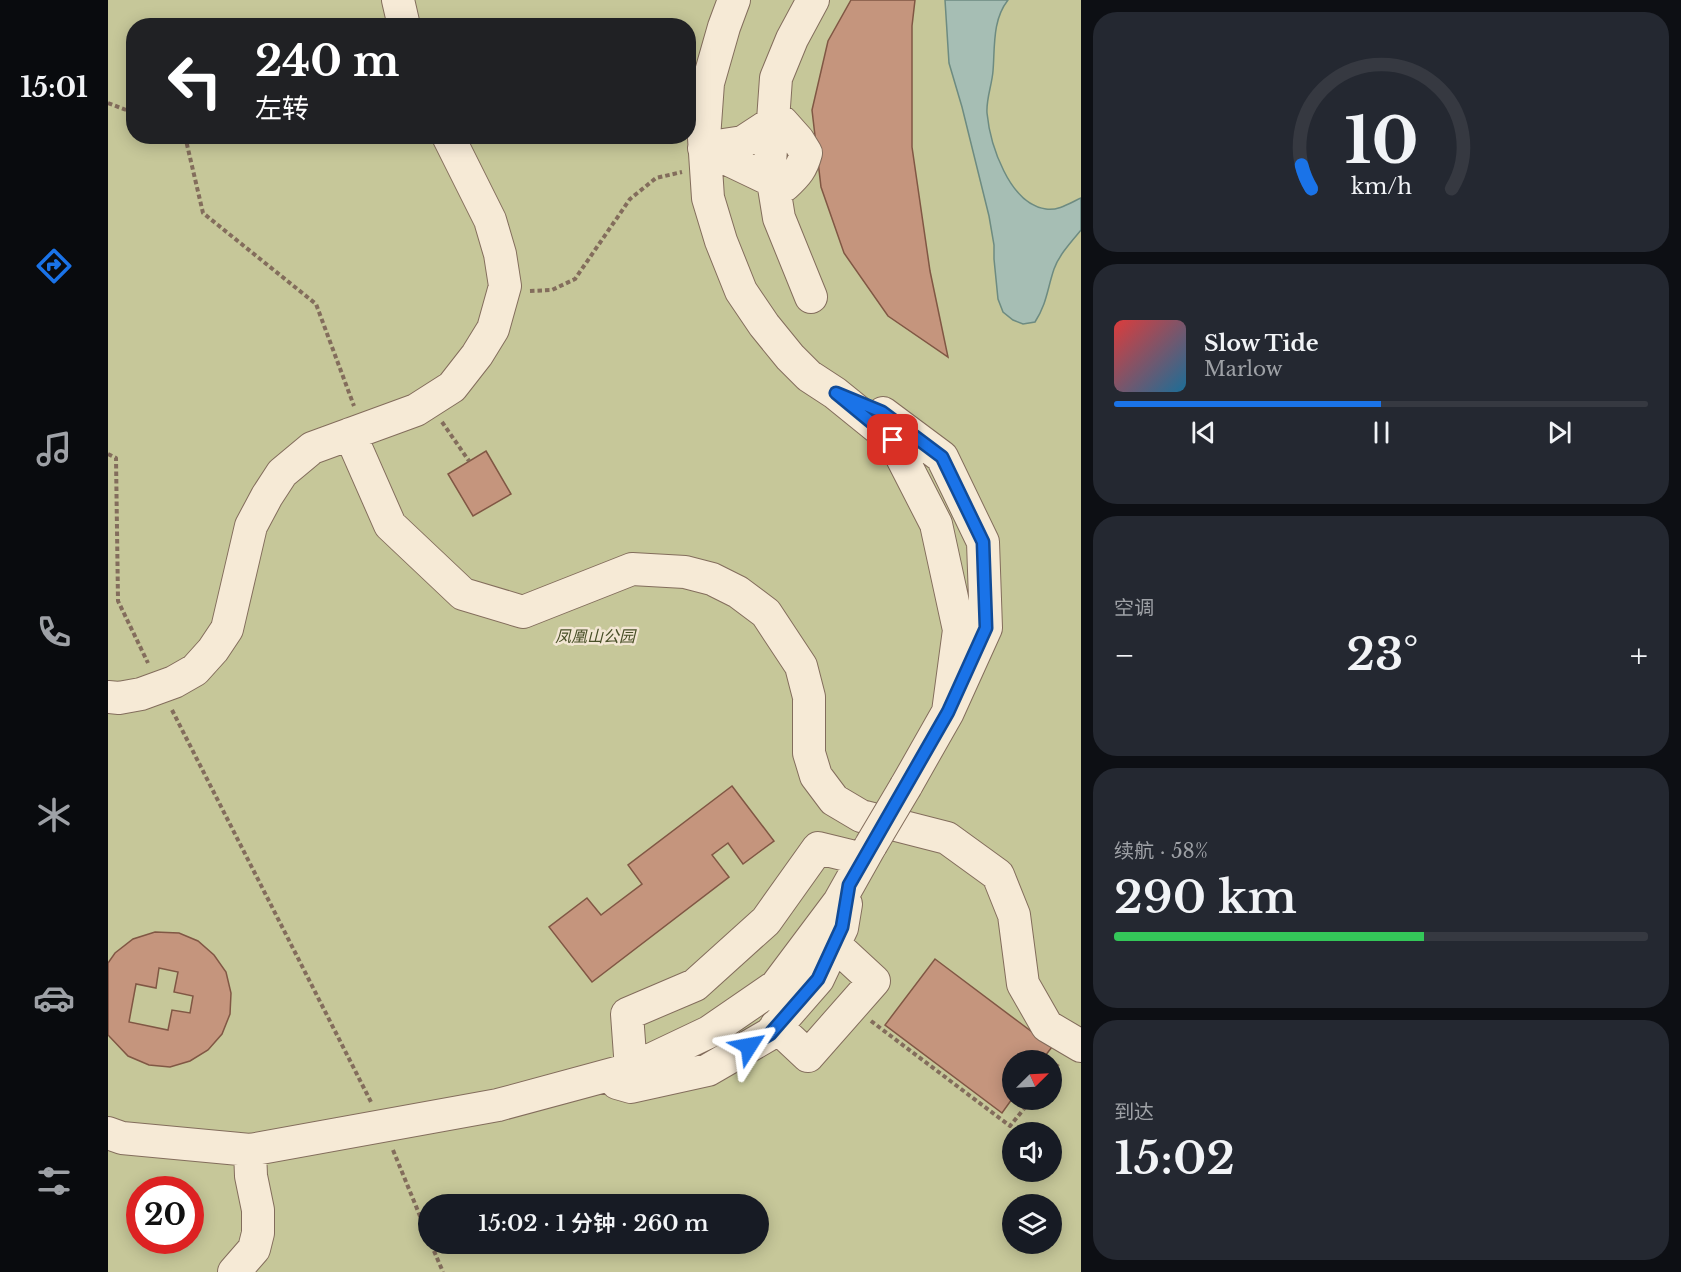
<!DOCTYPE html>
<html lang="zh">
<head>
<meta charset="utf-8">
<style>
  :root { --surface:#171b24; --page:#242831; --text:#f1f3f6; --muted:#9ea1a6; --line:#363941; --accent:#1a73e8 }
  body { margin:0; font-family:"Libre Baskerville","Noto Sans SC",serif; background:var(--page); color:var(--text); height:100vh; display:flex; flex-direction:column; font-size:22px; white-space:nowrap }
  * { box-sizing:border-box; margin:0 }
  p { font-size:20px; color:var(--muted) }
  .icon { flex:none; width:33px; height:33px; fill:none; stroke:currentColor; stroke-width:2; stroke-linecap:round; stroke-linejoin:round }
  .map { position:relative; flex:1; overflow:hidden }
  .panel { display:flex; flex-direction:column; gap:12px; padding:12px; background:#0d0f14; width:600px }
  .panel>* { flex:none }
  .hud { position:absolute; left:18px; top:18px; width:570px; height:126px; border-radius:24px; box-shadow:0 3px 15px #0003; background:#202124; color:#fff; overflow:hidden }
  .needle { width:39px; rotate:66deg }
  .controls { position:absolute; left:894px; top:1050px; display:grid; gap:12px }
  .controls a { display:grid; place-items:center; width:60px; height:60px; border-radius:50%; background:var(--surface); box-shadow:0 3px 15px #0003; font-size:30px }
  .speed { position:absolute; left:18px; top:1176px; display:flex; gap:12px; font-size:30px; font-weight:700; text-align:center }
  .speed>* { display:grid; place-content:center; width:78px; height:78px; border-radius:50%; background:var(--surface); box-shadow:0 3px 15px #0003; line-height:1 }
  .speed .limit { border:9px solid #d22; background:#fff; color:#111 }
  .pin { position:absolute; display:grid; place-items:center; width:51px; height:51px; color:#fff; margin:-26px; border-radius:12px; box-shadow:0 3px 9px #0006 }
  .me { position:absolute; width:66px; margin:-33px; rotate:56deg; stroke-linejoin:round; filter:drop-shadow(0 0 4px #0008) }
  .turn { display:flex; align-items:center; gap:21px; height:126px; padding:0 30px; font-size:27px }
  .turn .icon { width:78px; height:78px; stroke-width:2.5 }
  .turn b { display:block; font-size:42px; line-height:51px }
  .big { font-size:45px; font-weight:600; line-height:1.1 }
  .panel .tile { flex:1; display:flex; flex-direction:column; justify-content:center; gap:9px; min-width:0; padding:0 21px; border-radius:24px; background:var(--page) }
  .panel .dial { align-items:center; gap:0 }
  .dial svg { height:156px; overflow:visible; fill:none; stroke:var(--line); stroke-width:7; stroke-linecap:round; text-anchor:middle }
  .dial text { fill:var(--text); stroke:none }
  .song { display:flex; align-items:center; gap:18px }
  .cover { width:72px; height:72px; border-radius:9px; background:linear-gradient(135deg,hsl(0 70% 55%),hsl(200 70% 35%)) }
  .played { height:6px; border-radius:3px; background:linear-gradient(90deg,var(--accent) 50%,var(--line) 50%) }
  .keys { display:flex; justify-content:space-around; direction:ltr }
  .heat { display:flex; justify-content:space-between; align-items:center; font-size:33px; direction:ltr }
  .charge { height:9px; border-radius:4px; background:linear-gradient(90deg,#34c759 58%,var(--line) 0) }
  .trip { position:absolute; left:310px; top:1194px; width:351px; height:60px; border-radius:30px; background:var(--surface); box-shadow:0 3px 15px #0003; font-weight:600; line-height:60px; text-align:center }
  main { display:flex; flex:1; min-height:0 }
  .menu { display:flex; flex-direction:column; width:108px; justify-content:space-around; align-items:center; background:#090b0e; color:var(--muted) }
  .menu .icon { width:42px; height:42px }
  .menu .current { color:var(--accent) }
  .menu b { font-size:27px; color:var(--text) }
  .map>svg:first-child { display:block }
</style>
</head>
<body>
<main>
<nav class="menu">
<b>15:01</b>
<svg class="icon current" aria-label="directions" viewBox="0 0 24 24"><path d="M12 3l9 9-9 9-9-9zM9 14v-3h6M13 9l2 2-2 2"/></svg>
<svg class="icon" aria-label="music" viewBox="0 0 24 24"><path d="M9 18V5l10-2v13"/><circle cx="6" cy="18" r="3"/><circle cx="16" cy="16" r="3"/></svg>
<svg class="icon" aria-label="phone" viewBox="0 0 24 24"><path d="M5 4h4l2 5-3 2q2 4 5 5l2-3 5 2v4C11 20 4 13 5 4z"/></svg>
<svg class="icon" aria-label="climate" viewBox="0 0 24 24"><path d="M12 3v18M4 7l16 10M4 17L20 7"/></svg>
<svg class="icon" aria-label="car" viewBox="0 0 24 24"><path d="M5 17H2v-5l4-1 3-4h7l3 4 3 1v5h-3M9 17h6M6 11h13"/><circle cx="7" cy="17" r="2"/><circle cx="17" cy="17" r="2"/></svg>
<svg class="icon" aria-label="filters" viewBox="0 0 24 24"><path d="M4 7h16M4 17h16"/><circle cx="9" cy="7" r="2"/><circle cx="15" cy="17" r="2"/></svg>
</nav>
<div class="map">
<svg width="973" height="1272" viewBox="0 0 973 1272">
  <rect width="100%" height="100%" fill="#eadbc4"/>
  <path fill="#c6c799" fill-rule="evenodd" d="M 0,0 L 973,0 L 973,1272 L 0,1272 ZM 26,26 L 580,26 L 580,136 L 26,136 ZM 904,1060 L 944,1060 L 944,1100 L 904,1100 ZM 904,1132 L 944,1132 L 944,1172 L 904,1172 ZM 32,1190 L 82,1190 L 82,1240 L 32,1240 ZM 321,1204 L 651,1204 L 651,1244 L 321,1244 ZM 904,1204 L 944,1204 L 944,1244 L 904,1244 Z"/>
  <path fill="#a6beb4" stroke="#6d8b81" stroke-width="1.5" d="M 837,0 L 900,0 C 884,20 887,48 885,71 C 884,85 878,99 879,113 C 882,144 901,204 938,209 C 950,211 962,203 973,198 L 973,230 C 963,242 951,255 946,269 C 939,290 939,303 927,322 L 915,324 L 905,320 L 895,312 L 890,299 L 886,259 L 886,245 L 881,216 L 854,107 L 841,63 Z"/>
  <path fill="#c5957d" stroke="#805744" stroke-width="1.5" fill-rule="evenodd" d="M 743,0 L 807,0 L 804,26 L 804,147 L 822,271 L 840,357 L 780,316 L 736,253 L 713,187 L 704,110 L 720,41 Z
    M 378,451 L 403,494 L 365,516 L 340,474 Z
    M 624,786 L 666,841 L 635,864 L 620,843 L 604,855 L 621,877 L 484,982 L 441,927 L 479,898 L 493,915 L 534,884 L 520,865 Z
    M 47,932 L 71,933 L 90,941 L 106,955 L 118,972 L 123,993 L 122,1014 L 114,1034 L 100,1050 L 82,1061 L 62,1067 L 41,1065 L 20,1056 L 0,1035 L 0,963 L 7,953 L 25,939 ZM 51,968 L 70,972 L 66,992 L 85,996 L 82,1013 L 64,1010 L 60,1030 L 21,1022 L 28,984 L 48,988 Z
    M 827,959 L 944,1047 L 934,1060 L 904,1060 L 904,1099 L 894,1113 L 777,1025 Z"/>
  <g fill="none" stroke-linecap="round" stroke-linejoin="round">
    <defs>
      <path id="minor" d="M 290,0 L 296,26
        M 626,0 L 616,27 L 600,83 L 596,138 L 600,198 L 613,241 L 633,291 L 656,325 L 682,357 L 701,376 L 727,393 L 785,440 L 828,524 L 851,630 L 840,712
        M 674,122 L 690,140 L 698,153 C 694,168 689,174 677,185 L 665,181 L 596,148 L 635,142 L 664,123 Z
        M 703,297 L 671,218 L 662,163 L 668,78 L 684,39 L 705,0
        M 775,413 L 834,457 L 875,542 L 878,628 L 840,712 L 798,786
        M 242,434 L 282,525 L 355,594 L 415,612 L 524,569 L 577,572 L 604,579 L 630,592 L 658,613 L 693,666 L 701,697 L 701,753 L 708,776 L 726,800 L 753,816 L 839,838 L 890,875 L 906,915 L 915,984 L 939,1026 L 973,1046
        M 0,697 L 11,698 L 33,694 L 66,682 L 87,670 L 105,650 L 119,629 L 143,526 L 159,496 L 174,473 L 204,448 L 308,410 L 344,387 L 369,355 L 385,329 L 397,286 L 392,254 L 382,220 L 340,136
        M 668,1026 L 700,1056 L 766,981 L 726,944
        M 523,1069 L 519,1014 L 587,985 L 658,921 L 710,848 L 755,859
        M 509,1083 L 523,1087 L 600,1070 L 662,1034 L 710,979 L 734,928 L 738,904
        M 0,1133 L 14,1138 L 142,1150 L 390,1105 L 523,1069 L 601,1032 L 668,986 L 731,902 L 763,845
        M 126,1272 L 146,1249 L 150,1233 L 150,1210 L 143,1176 L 142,1150"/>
    </defs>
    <use href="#minor" stroke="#836d5c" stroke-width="34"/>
    <path stroke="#836d5c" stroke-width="4" stroke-dasharray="4.5 3" stroke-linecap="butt" d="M 0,103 L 26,113
      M 77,136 L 95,213 L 208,304 L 246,406
      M 422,291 L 444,290 L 467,279 L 522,199 L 548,178 L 574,172
      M 334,422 L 361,461
      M 0,454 L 8,458 L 10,601 L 40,663
      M 64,710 L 263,1102
      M 763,1021 L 902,1126 L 923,1100
      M 944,1073 L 950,1064
      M 285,1150 L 321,1238
      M 323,1244 L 335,1272"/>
    <use href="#minor" stroke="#f6ead6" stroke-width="32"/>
    <defs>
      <path id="minor-bridge" d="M 763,845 L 798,786"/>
    </defs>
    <use href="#minor-bridge" stroke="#836d5c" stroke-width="34" stroke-linecap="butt"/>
    <use href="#minor-bridge" stroke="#f6ead6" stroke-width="32"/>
  </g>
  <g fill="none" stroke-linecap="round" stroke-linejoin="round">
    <defs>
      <path id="route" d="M 641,1046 L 662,1034 L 710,979 L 734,927 L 741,885 L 840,712 L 878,628 L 875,542 L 834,457 L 774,412 L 728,393 L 785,440"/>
    </defs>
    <use href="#route" stroke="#114b97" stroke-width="15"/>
    <use href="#route" stroke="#1a73e8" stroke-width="10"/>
  </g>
  <g text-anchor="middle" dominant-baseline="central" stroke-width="5" stroke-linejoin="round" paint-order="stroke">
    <g font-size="16" font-style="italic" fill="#484f27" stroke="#f2e6d3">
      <text x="487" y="636">凤凰山公园</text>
    </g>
  </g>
</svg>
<div class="controls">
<a><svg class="needle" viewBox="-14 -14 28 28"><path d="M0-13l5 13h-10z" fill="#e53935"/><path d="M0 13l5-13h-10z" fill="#9ea1a6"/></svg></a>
<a><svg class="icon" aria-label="sound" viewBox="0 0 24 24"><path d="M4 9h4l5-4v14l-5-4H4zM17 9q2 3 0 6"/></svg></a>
<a><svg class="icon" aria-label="layers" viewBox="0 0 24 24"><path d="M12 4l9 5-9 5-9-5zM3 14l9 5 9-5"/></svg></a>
</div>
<div class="speed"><div class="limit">20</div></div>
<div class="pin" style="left:785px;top:440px;background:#d93025"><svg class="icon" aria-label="arrive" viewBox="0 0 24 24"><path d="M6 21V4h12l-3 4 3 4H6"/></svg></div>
<svg class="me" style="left:641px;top:1046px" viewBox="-20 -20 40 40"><path d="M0-17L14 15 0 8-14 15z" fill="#1a73e8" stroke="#fff" stroke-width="4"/></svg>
<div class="trip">15:02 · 1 分钟 · 260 m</div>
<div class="hud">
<div class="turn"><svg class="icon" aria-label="left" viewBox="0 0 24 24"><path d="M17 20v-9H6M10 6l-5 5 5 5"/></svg><div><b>240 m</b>左转</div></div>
</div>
</div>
<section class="panel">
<div class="tile dial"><svg viewBox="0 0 100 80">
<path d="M14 69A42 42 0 1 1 86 69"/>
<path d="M14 69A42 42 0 0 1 9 57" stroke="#1a73e8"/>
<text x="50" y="56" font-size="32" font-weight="700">10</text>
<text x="50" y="72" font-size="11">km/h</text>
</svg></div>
<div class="tile">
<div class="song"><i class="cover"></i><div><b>Slow Tide</b><p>Marlow</p></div></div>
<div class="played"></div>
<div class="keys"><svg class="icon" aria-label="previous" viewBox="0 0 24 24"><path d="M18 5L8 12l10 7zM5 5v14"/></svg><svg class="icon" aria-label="pause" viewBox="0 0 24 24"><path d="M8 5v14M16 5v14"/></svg><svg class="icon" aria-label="next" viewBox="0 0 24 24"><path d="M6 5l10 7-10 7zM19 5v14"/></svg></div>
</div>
<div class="tile"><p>空调</p>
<div class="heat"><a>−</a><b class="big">23°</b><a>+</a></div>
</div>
<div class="tile"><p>续航 · 58%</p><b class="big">290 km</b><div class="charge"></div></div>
<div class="tile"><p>到达</p><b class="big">15:02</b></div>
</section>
</main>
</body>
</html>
